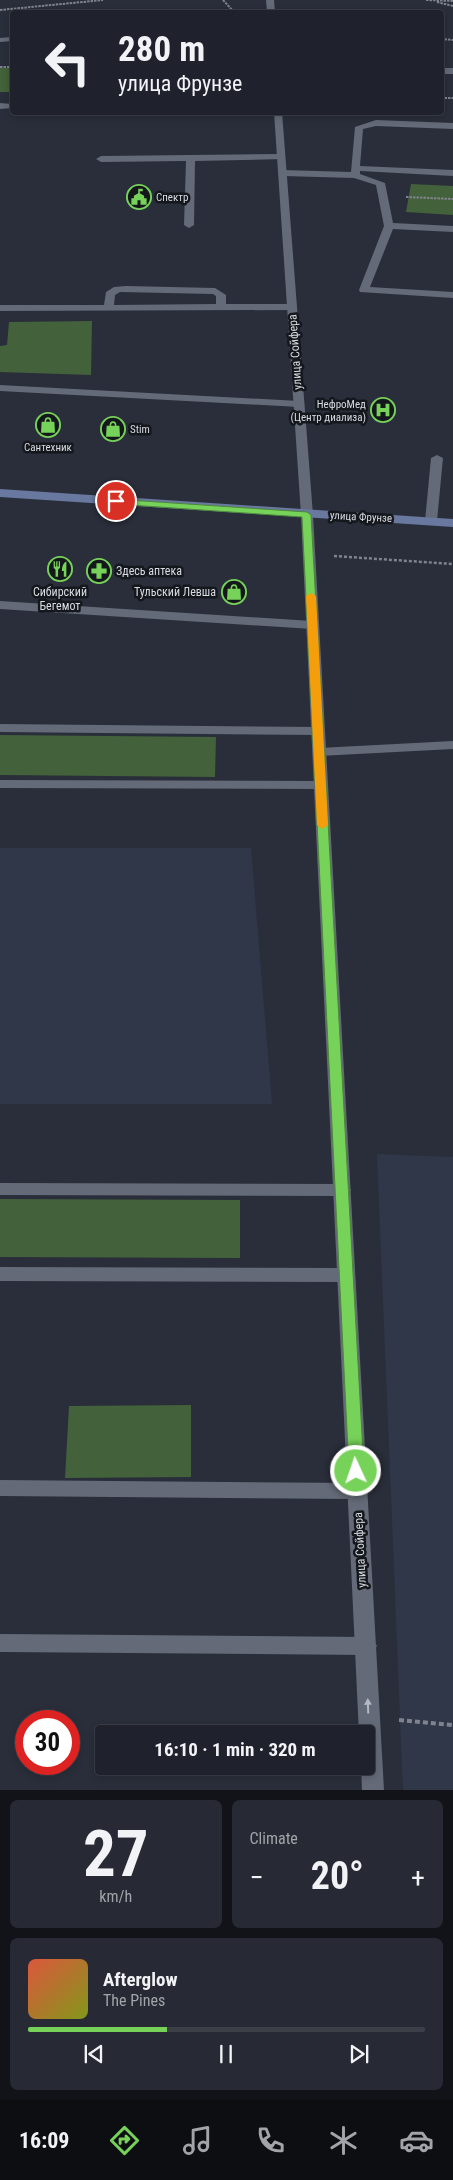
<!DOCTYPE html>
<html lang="en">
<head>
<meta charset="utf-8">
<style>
  :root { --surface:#1f222c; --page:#272a34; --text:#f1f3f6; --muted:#a1a4a9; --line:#3c3f48; --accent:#77d259 }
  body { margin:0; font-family:"Roboto Condensed",sans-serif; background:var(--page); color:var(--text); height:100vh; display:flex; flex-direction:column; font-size:19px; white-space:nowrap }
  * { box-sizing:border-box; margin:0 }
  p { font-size:16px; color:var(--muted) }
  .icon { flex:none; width:28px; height:28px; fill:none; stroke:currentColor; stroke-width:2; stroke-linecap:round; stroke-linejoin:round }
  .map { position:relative; height:1790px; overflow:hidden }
  .sheet { display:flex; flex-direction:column; gap:10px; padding:10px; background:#111318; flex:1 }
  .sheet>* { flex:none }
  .hud { position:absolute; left:10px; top:10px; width:434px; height:105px; border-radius:5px; box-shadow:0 2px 8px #0003,0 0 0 1px var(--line); background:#1f222c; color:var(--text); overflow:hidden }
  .speed { position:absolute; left:15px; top:1710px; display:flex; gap:10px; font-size:25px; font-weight:700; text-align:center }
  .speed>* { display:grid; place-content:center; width:65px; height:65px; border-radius:50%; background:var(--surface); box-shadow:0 2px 8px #0003,0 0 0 1px var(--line); line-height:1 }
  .speed .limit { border:8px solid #d22; background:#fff; color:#111 }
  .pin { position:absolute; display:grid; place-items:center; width:42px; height:42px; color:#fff; margin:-21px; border:2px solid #fff; border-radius:50%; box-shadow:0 1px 5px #0007 }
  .me { position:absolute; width:55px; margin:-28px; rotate:357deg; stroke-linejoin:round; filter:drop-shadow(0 0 4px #0008) }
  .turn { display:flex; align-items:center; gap:18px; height:105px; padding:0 25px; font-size:22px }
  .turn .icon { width:65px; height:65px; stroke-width:2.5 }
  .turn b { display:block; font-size:35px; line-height:42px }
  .big { font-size:38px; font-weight:700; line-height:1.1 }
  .sheet .card { flex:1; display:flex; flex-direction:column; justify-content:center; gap:8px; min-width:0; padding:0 18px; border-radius:8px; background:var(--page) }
  .sheet .dial { align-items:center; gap:0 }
  .dial b { font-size:65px; line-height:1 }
  .song { display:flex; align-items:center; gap:15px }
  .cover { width:60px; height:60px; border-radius:8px; background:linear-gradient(135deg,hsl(10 70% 55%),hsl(70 70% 35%)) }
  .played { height:5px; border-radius:2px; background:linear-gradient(90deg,var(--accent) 35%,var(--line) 35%) }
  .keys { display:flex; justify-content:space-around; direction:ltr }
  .heat { display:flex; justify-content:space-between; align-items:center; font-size:28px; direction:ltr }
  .sheet .tiles { flex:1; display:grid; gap:10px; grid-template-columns:1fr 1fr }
  .card:last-child { grid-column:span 2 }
  .trip { position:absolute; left:95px; top:1725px; width:280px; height:50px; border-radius:5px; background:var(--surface); box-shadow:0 2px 8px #0003,0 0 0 1px var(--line); font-weight:700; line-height:50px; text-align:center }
  .menu { display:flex; height:80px; justify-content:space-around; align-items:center; background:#0c0e12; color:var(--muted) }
  .menu .icon { width:35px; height:35px }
  .menu .active { color:var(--accent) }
  .menu b { font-size:22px; color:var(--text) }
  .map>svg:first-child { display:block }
</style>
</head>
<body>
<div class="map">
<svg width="453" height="1790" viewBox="0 0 453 1790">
  <rect width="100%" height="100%" fill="#292e3a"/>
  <path fill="#303748" d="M 0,848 L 251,848 L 272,1104 L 0,1104 Z
    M 377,1154 L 453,1157 L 453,1790 L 403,1790 Z"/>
  <path fill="#43613a" d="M 0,68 L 12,68 L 12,92 L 0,92 Z
    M 411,184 L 453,186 L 453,215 L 406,212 Z
    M 92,321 L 91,375 L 0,372 L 0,346 L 7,345 L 9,322 Z
    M 0,735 L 216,737 L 215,777 L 0,775 Z
    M 0,1199 L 240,1200 L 240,1258 L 0,1257 Z
    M 191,1405 L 191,1477 L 65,1478 L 69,1406 Z"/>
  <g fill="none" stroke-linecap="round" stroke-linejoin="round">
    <path stroke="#7f838d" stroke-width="2" stroke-dasharray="2.5 1" stroke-linecap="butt" d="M 223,0 L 234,12
      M 426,0 L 453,1
      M 437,2 L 453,6
      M 0,10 L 103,0
      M 441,39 L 453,40
      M 0,67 L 12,67
      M 441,98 L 453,98
      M 406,197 L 453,199"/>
    <path stroke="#7f838d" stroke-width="2.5" stroke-dasharray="3 2" stroke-linecap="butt" d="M 334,556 L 453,564"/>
    <path stroke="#7f838d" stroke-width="4" stroke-dasharray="5 3" stroke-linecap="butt" d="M 399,1720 L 453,1725"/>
    <path fill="#646a77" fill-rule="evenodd" d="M 12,37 L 12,41 L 0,42 L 0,38 Z
      M 441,68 L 453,68 L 453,74 L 441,74 Z
      M 0,103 L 12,104 L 12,108 L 0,109 Z
      M 376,120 L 453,123 L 453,129 L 376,126 L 363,129 L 360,166 L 453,170 L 453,176 L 360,171 L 360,174 L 385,183 L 393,223 L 453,226 L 453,232 L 393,229 L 370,287 L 453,292 L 453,298 L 360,292 L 359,290 L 384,226 L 376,185 L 354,178 L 283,176 L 278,173 L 283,170 L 351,172 L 355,127 Z
      M 281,154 L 284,155 L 284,159 L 195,161 L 194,225 L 189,228 L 184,225 L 186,161 L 101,162 L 96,159 L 101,156 Z
      M 126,286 L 215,288 L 226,295 L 226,304 L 292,304 L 297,307 L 292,310 L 0,311 L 0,305 L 104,305 L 106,292 L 114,287 ZM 120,292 L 213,294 L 216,296 L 216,304 L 114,305 L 115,295 Z
      M 0,385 L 299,401 L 305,404 L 299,407 L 0,391 Z
      M 437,455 L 443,458 L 437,521 L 431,525 L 425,521 L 431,458 Z
      M 0,601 L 312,621 L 318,625 L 312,629 L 0,609 Z
      M 0,724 L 318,727 L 325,731 L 318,735 L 0,732 Z
      M 453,741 L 453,749 L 319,756 L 312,752 L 319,748 Z
      M 0,780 L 320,781 L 327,785 L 320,789 L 0,788 Z
      M 0,1183 L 342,1184 L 348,1186 L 351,1190 L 348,1194 L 342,1196 L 0,1195 Z
      M 0,1267 L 346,1268 L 352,1270 L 355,1275 L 352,1280 L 346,1282 L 0,1281 Z
      M 0,1480 L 357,1483 L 364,1485 L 367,1491 L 364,1497 L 357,1499 L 0,1496 Z
      M 0,1634 L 366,1637 L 373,1640 L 377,1646 L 373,1652 L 366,1655 L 0,1652 Z"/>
    <path fill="#646a77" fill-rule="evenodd" d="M 266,0 L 274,0 L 275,12 L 267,12 Z
      M 274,112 L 282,112 L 313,515 L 384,1790 L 362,1790 L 361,1766 L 366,1766 L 366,1734 L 359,1734 L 301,515 Z"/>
    <path fill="#68789e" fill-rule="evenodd" d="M 0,489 L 453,519 L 453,527 L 0,497 Z"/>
  </g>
  <defs><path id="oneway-solid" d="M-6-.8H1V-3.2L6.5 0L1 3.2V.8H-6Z" transform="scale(1.25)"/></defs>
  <use fill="#b4b9c2" href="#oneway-solid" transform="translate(368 1706) rotate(-92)"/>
  <path fill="#77d259" stroke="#4d883a" d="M 113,499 L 307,512 L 311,515 L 364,1471 L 361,1475 L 356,1477 L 351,1475 L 349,1471 L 302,517 L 116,504 L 113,503 Z"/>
  <path fill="#f59e0b" d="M 311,593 L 316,596 L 328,825 L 322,829 L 317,825 L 306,596 Z"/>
  <defs>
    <symbol id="civic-ring" viewBox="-11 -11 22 22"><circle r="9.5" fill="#14171c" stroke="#77d259" stroke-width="1.5"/><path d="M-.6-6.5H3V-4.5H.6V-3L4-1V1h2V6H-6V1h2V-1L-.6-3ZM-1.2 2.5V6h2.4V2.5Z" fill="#77d259"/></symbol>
    <symbol id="hospital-ring" viewBox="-11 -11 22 22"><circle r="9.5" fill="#14171c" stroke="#77d259" stroke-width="1.5"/><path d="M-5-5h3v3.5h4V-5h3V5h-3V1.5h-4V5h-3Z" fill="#77d259"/></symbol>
    <symbol id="shop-ring" viewBox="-11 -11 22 22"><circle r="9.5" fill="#14171c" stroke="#77d259" stroke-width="1.5"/><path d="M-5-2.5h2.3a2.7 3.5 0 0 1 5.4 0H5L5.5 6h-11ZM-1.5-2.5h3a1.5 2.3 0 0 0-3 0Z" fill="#77d259"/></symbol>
    <symbol id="restaurant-ring" viewBox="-11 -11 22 22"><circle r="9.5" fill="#14171c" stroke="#77d259" stroke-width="1.5"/><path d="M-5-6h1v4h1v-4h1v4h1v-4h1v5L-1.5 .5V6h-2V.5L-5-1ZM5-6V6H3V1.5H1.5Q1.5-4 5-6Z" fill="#77d259"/></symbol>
    <symbol id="pharmacy-ring" viewBox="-11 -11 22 22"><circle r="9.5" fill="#14171c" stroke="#77d259" stroke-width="1.5"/><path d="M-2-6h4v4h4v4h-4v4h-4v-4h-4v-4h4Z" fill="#77d259"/></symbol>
  </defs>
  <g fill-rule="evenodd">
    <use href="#civic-ring" x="125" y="183" width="28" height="28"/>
    <use href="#hospital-ring" x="369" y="396" width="28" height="28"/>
    <use href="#shop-ring" x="34" y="411" width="28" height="28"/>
    <use href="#shop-ring" x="99" y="415" width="28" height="28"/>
    <use href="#restaurant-ring" x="46" y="555" width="28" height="28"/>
    <use href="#pharmacy-ring" x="85" y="557" width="28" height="28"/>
    <use href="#shop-ring" x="220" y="578" width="28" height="28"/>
  </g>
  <g text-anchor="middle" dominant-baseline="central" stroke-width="5" stroke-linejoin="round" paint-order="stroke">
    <g font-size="11" fill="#d7dbe2" stroke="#14171c" text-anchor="start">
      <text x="156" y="197">Спектр</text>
      <text x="366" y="404" text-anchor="end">НефроМед<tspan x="366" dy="13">(Центр диализа)</tspan></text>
      <text x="130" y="429">Stim</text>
      <text x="48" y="447" text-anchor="middle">Сантехник</text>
    </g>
    <g font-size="11" fill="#d7dbe2" stroke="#14171c">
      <text transform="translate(361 517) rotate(3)">улица Фрунзе</text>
    </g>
    <g font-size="12" fill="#d7dbe2" stroke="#14171c">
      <text transform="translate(295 352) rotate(-94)">улица Сойфера</text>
      <text transform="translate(360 1550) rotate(-93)">улица Сойфера</text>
    </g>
    <g font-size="12" fill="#d7dbe2" stroke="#14171c" text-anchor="start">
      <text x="116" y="571">Здесь аптека</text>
      <text x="60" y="592" text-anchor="middle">Сибирский<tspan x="60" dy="14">Бегемот</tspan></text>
      <text x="216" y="592" text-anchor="end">Тульский Левша</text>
    </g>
  </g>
</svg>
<div class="speed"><div class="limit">30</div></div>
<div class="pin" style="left:116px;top:501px;background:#d93025"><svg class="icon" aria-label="arrive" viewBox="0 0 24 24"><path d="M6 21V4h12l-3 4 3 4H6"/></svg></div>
<svg class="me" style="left:356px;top:1471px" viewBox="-20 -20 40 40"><circle r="17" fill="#77d259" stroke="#fff" stroke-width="3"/><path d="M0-11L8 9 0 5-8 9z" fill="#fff"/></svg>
<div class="trip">16:10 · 1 min · 320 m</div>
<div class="hud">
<div class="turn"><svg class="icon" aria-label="left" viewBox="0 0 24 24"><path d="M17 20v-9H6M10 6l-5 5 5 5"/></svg><div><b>280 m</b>улица Фрунзе</div></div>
</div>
</div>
<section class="sheet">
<div class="tiles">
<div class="card dial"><b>27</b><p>km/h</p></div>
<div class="card"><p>Climate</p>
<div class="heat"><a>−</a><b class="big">20°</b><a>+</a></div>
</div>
<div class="card">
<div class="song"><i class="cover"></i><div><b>Afterglow</b><p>The Pines</p></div></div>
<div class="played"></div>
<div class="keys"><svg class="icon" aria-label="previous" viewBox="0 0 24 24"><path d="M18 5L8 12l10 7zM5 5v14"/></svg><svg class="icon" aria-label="pause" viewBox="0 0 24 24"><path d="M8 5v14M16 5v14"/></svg><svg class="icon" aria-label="next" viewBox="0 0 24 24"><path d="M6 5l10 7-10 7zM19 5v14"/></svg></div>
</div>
</div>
</section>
<nav class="menu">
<b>16:09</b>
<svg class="icon active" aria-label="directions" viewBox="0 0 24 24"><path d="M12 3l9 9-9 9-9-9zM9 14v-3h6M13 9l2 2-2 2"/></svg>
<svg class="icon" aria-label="music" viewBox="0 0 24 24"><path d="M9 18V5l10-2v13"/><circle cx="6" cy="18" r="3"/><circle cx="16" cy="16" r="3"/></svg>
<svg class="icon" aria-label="phone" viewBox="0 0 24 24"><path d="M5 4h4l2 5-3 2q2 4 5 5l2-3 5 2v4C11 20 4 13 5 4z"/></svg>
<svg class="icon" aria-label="climate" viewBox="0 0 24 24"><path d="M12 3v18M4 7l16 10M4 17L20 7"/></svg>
<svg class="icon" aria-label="car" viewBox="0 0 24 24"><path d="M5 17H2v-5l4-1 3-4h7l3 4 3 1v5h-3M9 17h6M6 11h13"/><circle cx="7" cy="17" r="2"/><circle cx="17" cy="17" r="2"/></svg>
</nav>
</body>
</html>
